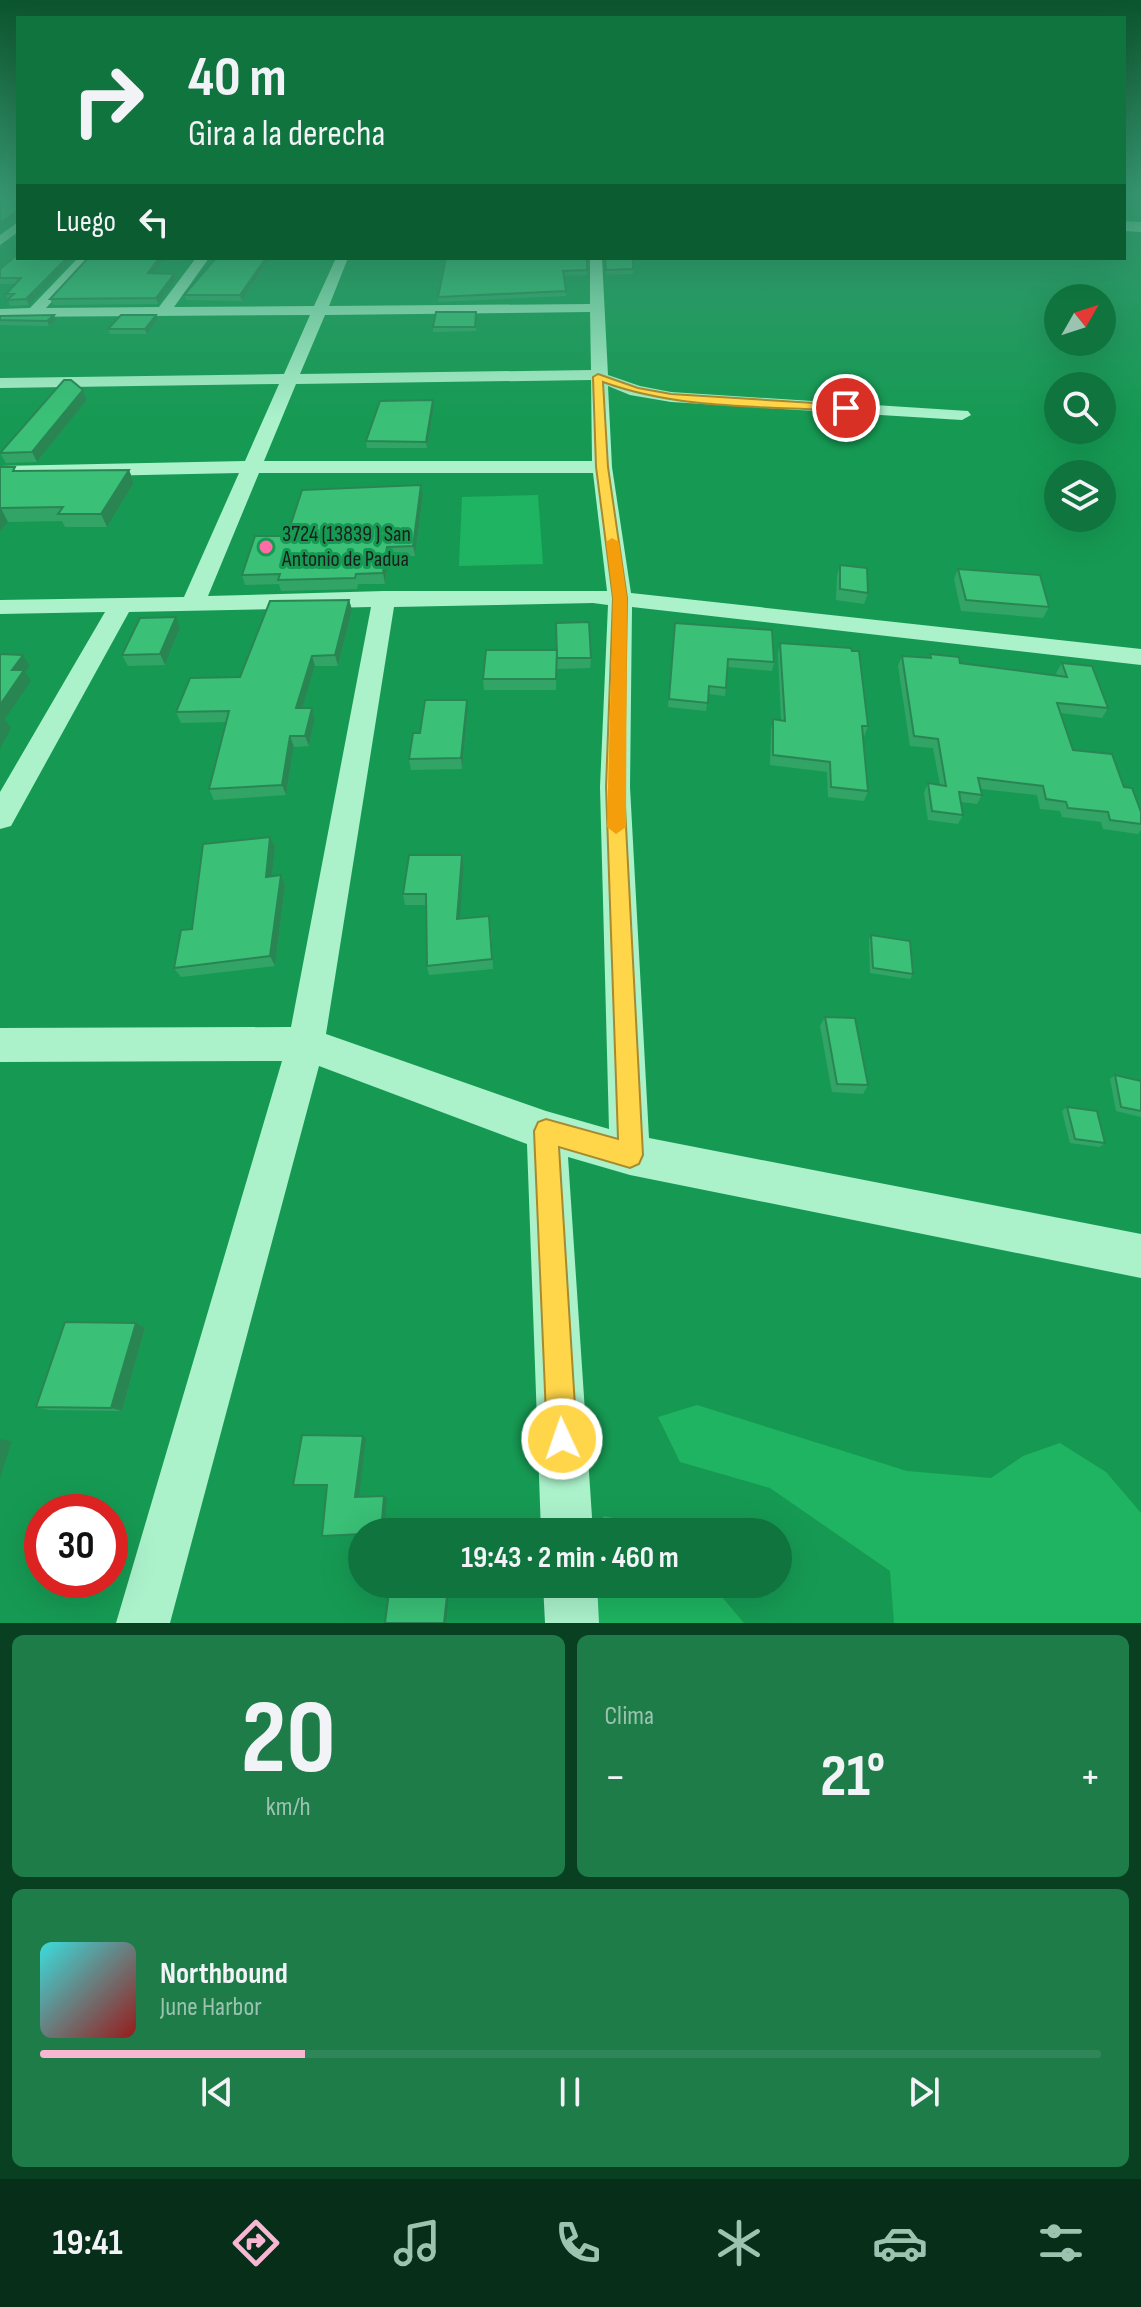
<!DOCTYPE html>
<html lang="es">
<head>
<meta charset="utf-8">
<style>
  :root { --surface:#10743e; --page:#1e7c49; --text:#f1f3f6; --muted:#9cc3b0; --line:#308658; --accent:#f7b6d2 }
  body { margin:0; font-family:"Sofia Sans Condensed",sans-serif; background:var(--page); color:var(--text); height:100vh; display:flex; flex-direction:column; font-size:30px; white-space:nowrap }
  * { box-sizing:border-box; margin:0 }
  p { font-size:26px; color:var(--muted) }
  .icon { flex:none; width:44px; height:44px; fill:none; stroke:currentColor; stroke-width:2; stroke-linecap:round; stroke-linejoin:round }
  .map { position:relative; height:1623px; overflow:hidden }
  .drawer { display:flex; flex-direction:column; gap:12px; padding:12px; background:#094022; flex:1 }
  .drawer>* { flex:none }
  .hud { position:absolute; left:16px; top:16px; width:1110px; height:244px; border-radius:0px; box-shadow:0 8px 32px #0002; background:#10743e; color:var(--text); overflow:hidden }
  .needle { width:52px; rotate:51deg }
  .fabs { position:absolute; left:1044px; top:284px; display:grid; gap:16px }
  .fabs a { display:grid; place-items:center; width:72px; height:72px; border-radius:50%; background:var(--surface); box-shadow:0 8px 32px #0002; font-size:40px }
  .speed { position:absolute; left:24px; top:1494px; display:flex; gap:16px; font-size:40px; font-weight:700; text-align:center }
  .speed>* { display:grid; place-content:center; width:104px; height:104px; border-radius:50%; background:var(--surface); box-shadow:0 8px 32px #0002; line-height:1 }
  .speed .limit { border:12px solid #d22; background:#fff; color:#111 }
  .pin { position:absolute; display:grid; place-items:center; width:68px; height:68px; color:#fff; margin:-34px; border:4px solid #fff; border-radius:50%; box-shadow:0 2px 8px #0007 }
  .me { position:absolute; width:88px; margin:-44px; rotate:357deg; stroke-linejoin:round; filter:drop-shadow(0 0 6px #0008) }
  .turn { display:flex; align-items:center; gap:28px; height:168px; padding:0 40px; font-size:36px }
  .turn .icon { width:104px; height:104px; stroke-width:2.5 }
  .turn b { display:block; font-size:56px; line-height:68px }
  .then { display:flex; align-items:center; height:76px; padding:0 40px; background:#0003; gap:16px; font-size:30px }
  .big { font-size:60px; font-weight:700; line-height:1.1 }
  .drawer .card { flex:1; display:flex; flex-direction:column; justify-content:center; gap:12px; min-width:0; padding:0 28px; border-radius:12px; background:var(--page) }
  .drawer .dial { align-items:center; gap:0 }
  .dial b { font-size:104px; line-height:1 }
  .song { display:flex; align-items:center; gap:24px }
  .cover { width:96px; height:96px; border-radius:12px; background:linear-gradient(135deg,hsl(180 70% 55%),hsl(0 70% 35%)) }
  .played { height:8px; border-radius:4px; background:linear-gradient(90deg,var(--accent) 25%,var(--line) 25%) }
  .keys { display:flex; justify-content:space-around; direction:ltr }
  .heat { display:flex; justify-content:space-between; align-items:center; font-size:44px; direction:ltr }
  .drawer .tiles { flex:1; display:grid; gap:12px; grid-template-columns:1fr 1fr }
  .card:last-child { grid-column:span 2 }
  .trip { position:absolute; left:348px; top:1518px; width:444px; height:80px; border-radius:40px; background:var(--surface); box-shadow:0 8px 32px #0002; font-weight:700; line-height:80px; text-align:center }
  .tab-bar { display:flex; height:128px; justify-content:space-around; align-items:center; background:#062e19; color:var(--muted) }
  .tab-bar .icon { width:56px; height:56px }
  .tab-bar .current { color:var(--accent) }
  .tab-bar b { font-size:36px; color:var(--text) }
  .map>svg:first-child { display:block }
</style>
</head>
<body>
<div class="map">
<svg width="1141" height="1623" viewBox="0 0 1141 1623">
  <rect width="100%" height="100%" fill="#169a53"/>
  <path fill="#1eb461" d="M 538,495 L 543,564 L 459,566 L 462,497 Z
    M 697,1405 L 907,1471 L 991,1478 L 1023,1456 L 1060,1443 L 1106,1472 L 1141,1513 L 1141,1623 L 894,1623 L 890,1571 L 770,1488 L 680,1462 L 658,1417 Z
    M 604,1516 L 648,1525 L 656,1532 L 590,1532 Z
    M 579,1584 L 711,1584 L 744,1623 L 595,1623 Z"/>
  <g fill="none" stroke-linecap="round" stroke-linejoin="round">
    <path fill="#abf2cb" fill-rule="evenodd" d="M 18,222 L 18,232 L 0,245 L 0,235 Z
      M 78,258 L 91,258 L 46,308 L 159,307 L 196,258 L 209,258 L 174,307 L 314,306 L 336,258 L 348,258 L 329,306 L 590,304 L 590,258 L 602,258 L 608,375 L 640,386 L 671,392 L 968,411 L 971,415 L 962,420 L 671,402 L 630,395 L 608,386 L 612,467 L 631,593 L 1141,649 L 1141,665 L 632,607 L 630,787 L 649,1138 L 1141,1234 L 1141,1278 L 630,1175 L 568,1157 L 593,1532 L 541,1532 L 527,1144 L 319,1066 L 170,1623 L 116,1623 L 282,1061 L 0,1062 L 0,1028 L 291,1027 L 371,607 L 129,612 L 11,826 L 0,829 L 0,792 L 105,612 L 0,614 L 0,600 L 184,597 L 239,473 L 0,478 L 0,466 L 245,461 L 279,384 L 0,388 L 0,378 L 284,374 L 310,315 L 0,317 L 0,309 L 30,308 ZM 590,312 L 591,370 L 300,374 L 325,315 ZM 591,380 L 592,461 L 264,461 L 296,384 ZM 259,473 L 593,473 L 607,591 L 384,591 L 208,596 ZM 593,603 L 608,605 L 600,787 L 609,1129 L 546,1111 L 326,1034 L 394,607 Z
      M 543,1584 L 597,1584 L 599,1623 L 545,1623 Z"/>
    <path fill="#abf2cb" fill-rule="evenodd" d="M 1124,221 L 1141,222 L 1141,232 L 1124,231 Z"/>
  </g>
  <path fill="#32a566" d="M 18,258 L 29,305 L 10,306 L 6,294 L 16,284 L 0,284 L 0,269 Z
    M 88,258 L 165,258 L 153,273 L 176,279 L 158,304 L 53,305 L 50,299 Z
    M 587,258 L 587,275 L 564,276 L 566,296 L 439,302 L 438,297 Z
    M 604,258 L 633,258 L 633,274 L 606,275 Z
    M 265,267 L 242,301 L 186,300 L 184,295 Z
    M 476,312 L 476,331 L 433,332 L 433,327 Z
    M 0,316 L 56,320 L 49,326 L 0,325 Z
    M 158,319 L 147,334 L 110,334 L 108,329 Z
    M 83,390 L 87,400 L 37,462 L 6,463 L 0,453 Z
    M 434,407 L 427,448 L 367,448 L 366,441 Z
    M 0,467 L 17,471 L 129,470 L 134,483 L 107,527 L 65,527 L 62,521 L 8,522 L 0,532 Z
    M 423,495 L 415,556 L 389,557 L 385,584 L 358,584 L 357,589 L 281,591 L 279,584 L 245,585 L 242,575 L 287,536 Z
    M 840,565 L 868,593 L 864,604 L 836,600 L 837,576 Z
    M 958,569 L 1049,607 L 1043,618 L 961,611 L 954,579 Z
    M 349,600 L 352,610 L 338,666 L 315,666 L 302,708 L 312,708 L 315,718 L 309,746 L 294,747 L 286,795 L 214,800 L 209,789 L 226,722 L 181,723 L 176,712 L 240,677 Z
    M 556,623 L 591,658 L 590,668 L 557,669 Z
    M 675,623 L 774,662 L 772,671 L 728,667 L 725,696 L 708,694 L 706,711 L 668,707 Z
    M 180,628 L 165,665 L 128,666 L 122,655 Z
    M 780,643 L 868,726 L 864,737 L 863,737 L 868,791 L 864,801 L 828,797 L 827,772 L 770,765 L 771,730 L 773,719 L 781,720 L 778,653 Z
    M 557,650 L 556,690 L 484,690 L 483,679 Z
    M 930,654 L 960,663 L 1058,676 L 1056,673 L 1062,663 L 1108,708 L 1102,718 L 1061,713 L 1073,750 L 1124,787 L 1141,812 L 1141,830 L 1138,834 L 1103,829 L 1101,822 L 1062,817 L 1060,811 L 1040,809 L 1037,795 L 981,789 L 982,795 L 977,804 L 961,802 L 963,815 L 958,824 L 928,820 L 924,793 L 928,783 L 940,785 L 933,748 L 910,746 L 898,666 L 902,656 L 929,658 Z
    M 468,711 L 462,769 L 411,770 L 409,759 L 420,733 Z
    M 275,847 L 272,876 L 285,886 L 275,966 L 181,977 L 174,968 L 192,929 Z
    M 462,855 L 464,866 L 459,918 L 491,926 L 493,969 L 429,975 L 427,966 L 426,905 L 405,905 L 403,894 Z
    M 871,935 L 913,974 L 910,979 L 870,973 L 869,940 Z
    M 825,1017 L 868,1085 L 863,1094 L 832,1092 L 820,1026 Z
    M 1115,1075 L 1141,1081 L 1141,1117 L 1116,1111 L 1110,1079 Z
    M 1067,1107 L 1105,1143 L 1100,1147 L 1070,1143 L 1062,1111 Z
    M 145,1328 L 122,1411 L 49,1410 L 36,1407 Z"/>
  <path fill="#298653" d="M 18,210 L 18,216 L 0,229 L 0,223 Z
    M 67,258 L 74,258 L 29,305 L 26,299 Z
    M 159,258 L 165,258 L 150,279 L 148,273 Z
    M 266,258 L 270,258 L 242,301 L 240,295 Z
    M 174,274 L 176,279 L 158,304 L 156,298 Z
    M 54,315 L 56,320 L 49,326 L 47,321 Z
    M 156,315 L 158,319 L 147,334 L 145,329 Z
    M 83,390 L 87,400 L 37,462 L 32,452 Z
    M 433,400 L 434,407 L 427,448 L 426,442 Z
    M 129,470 L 134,483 L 107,527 L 101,514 Z
    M 421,485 L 423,495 L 415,556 L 413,546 Z
    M 1,508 L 8,522 L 0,532 L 0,509 Z
    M 387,547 L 389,557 L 385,584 L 383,573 Z
    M 349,600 L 352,610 L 338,666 L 335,655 Z
    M 176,617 L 180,628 L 165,665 L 160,654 Z
    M 23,655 L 30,666 L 25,672 L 31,681 L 5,719 L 11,728 L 0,749 L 0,705 L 12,670 Z
    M 312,656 L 315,666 L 299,719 L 296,708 Z
    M 467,700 L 468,711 L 462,769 L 461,758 Z
    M 312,708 L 315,718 L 309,746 L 305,736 Z
    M 290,736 L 294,747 L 286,795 L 282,785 Z
    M 270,837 L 275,847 L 271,887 L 266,877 Z
    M 462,855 L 464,866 L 459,929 L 457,919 Z
    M 281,875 L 285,886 L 275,966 L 270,956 Z
    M 136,1323 L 145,1328 L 122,1411 L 111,1408 Z
    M 363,1436 L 366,1438 L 359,1498 L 355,1497 Z
    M 0,1439 L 12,1441 L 0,1478 Z
    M 384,1496 L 387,1497 L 384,1532 L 381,1532 Z
    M 450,1586 L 446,1623 L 444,1623 L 448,1587 Z"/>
  <path fill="#3ac077" stroke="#298653" stroke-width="2" d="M 0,192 L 18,192 L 18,210 L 0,223 Z
    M 17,255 L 18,258 L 67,258 L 26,299 L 7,300 L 14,294 L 6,294 L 21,278 L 0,278 L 0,269 Z
    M 88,258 L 159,258 L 148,273 L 174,274 L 156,298 L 50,299 Z
    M 216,258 L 266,258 L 240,295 L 184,295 Z
    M 446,258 L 587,258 L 587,270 L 563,271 L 566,291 L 438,297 Z
    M 605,258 L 633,258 L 633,269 L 606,270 Z
    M 436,312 L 476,312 L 475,327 L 433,327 Z
    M 54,315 L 47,321 L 0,320 L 0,316 Z
    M 121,315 L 156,315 L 145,329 L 108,329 Z
    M 64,380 L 71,380 L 83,390 L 32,452 L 0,453 Z
    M 433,400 L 426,442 L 366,441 L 380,401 Z
    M 0,467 L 15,467 L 13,471 L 129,470 L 101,514 L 58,514 L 63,507 L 1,508 L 0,509 Z
    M 421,485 L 413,546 L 387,547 L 383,573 L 356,574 L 355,578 L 278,580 L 280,574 L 242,575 L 255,536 L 287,536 L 302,490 Z
    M 840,565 L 867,568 L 868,593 L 840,589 Z
    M 958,569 L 1040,575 L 1049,607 L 966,600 Z
    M 349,600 L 335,655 L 312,656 L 296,708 L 312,708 L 305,736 L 290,736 L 282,785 L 209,789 L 229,711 L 176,712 L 190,678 L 240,677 L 270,601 Z
    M 176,617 L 160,654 L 122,655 L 140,618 Z
    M 589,622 L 591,658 L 557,658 L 556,623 Z
    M 675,623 L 772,630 L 774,662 L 728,659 L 726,688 L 709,686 L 708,703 L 669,699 Z
    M 780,643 L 851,648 L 852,651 L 859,651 L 868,726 L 862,726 L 868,791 L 831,787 L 830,762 L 773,755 L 773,719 L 785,721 Z
    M 486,650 L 557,650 L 556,679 L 483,679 Z
    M 0,654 L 23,655 L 12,670 L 24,670 L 0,705 Z
    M 930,654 L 959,657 L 960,663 L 1067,677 L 1062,663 L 1092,666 L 1108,708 L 1057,703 L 1073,750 L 1112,754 L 1124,787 L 1132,788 L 1141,812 L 1141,824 L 1110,820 L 1108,812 L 1068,808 L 1066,802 L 1046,799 L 1043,786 L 978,778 L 982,795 L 959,792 L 963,815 L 932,811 L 928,783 L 946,786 L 938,739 L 914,736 L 902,656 L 931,658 Z
    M 425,700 L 467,700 L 461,758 L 409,759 L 413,733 L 420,733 Z
    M 270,837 L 266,877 L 281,875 L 270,956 L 174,968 L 181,930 L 192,929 L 203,844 Z
    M 409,855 L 462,855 L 457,919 L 489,916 L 492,959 L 427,966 L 426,894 L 403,894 Z
    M 871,935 L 910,941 L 913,974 L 873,968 Z
    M 825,1017 L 855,1018 L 868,1085 L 837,1084 Z
    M 1115,1075 L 1141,1081 L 1141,1111 L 1121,1107 Z
    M 1067,1107 L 1097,1111 L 1105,1143 L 1075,1139 Z
    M 65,1322 L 136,1323 L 111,1408 L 36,1407 Z
    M 302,1435 L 363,1436 L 355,1497 L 384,1496 L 381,1532 L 362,1532 L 362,1534 L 322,1536 L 327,1485 L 293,1485 Z
    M 390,1584 L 413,1584 L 448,1587 L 444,1623 L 385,1623 Z"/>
  <linearGradient id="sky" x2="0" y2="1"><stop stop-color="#0c552e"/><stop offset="0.46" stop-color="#369871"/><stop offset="1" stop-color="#369871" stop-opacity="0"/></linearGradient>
  <rect width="1141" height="419" fill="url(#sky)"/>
  <path fill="#ffd54a" stroke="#a68a30" stroke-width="2" d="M 598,374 L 638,388 L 671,394 L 846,405 L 851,408 L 846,411 C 765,406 680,410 603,382 L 608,467 L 627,598 L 624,787 L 643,1155 L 639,1164 L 630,1168 L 559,1147 L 577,1439 L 573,1450 L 562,1454 L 552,1450 L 547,1439 L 534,1131 L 538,1122 L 546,1119 L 618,1139 L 606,787 L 613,598 L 596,467 L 593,377 Z"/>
  <path fill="#f59e0b" d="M 612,538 L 619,542 L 627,598 L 626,827 L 616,834 L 607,827 L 613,598 L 606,542 Z"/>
  <circle fill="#ff6ca5" stroke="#169a53" stroke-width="3" cx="266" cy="547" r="8"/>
  <g text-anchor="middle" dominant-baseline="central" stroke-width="6" stroke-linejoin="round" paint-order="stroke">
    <g font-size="22" fill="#1d1d1d" stroke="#169a53" text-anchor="start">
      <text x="282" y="534">3724 (13839 ) San<tspan x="282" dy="25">Antonio de Padua</tspan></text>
    </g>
  </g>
</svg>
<div class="fabs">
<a><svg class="needle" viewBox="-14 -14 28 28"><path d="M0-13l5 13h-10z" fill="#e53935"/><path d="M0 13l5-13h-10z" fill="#9cc3b0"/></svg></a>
<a><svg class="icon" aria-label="search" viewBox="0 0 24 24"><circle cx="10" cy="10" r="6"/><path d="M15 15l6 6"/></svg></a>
<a><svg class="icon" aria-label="layers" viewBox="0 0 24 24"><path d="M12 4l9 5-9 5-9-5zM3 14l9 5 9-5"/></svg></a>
</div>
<div class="speed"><div class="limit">30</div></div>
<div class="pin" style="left:846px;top:408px;background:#d93025"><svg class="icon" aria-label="arrive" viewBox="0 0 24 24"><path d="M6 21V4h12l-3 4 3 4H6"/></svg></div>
<svg class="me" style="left:562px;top:1439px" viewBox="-20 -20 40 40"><circle r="17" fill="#ffd54a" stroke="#fff" stroke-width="3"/><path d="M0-11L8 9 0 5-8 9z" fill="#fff"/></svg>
<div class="trip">19:43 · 2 min · 460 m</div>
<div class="hud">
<div class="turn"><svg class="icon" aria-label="right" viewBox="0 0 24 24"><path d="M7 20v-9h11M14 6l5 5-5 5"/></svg><div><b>40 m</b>Gira a la derecha</div></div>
<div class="then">Luego<svg class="icon" aria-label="left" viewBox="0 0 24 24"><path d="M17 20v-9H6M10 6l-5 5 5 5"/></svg></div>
</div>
</div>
<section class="drawer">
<div class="tiles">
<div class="card dial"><b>20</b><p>km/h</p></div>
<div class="card"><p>Clima</p>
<div class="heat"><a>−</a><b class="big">21°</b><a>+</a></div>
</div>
<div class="card">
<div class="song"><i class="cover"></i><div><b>Northbound</b><p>June Harbor</p></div></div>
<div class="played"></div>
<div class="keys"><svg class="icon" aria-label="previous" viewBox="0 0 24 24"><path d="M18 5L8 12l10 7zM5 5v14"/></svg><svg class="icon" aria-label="pause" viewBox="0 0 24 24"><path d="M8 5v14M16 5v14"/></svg><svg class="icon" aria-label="next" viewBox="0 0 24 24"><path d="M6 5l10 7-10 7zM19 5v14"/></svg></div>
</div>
</div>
</section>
<nav class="tab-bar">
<b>19:41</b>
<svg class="icon current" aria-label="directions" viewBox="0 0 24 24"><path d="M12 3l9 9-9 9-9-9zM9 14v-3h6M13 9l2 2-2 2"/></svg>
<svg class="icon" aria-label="music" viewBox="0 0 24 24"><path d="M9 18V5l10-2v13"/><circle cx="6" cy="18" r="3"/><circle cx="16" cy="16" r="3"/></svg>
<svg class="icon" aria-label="phone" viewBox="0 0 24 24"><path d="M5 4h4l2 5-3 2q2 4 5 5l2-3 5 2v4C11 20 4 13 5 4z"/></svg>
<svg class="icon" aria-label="climate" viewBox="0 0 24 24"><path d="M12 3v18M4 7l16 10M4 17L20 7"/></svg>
<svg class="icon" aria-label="car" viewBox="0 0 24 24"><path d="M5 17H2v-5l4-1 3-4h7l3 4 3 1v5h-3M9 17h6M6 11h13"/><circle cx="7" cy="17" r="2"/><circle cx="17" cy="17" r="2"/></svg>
<svg class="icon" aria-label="filters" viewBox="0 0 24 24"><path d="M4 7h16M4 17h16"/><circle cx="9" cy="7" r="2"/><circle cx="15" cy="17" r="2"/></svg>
</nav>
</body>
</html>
